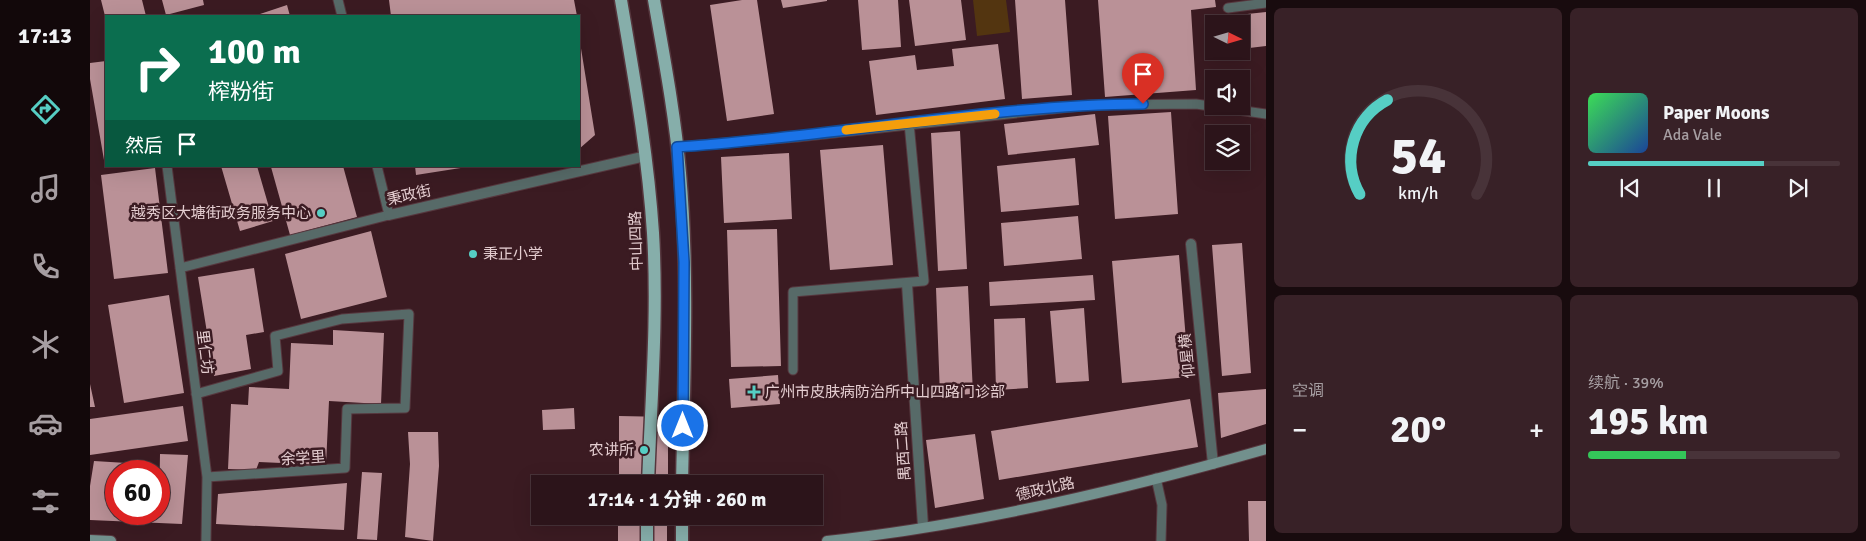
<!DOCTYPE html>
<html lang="zh">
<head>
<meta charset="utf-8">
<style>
  :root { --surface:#2c141a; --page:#382127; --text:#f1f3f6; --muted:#a69ea2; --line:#483339; --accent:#56cec4 }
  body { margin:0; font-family:Signika,"Noto Sans SC",sans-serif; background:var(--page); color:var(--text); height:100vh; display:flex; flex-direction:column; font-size:19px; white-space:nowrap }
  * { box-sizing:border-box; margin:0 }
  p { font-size:16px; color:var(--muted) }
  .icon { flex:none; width:28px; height:28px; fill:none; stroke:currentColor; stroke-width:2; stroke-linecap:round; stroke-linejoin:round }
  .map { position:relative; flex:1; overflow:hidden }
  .details { display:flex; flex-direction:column; gap:8px; padding:8px; background:#180b0e; width:600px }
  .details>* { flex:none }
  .banner { position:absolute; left:15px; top:15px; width:475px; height:152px; border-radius:0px; box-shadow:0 5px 20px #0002,0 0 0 1px var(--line); background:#0b6e4f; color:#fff; overflow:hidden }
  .needle { width:32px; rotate:95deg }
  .fabs { position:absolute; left:1115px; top:15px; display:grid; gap:10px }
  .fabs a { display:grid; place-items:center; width:45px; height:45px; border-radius:0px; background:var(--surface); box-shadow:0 5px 20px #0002,0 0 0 1px var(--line); font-size:25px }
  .speed { position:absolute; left:15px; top:460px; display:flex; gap:10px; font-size:25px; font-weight:700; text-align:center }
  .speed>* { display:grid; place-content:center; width:65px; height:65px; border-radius:50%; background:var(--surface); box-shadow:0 5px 20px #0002,0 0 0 1px var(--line); line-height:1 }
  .speed .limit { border:8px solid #d22; background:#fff; color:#111 }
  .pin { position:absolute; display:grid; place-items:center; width:42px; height:42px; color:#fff; margin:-51px -21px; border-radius:50% 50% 50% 0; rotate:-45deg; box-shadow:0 0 5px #0007 }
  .pin .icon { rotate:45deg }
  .me { position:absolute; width:55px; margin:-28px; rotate:0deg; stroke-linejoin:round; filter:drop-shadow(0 0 4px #0008) }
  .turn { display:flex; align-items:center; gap:18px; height:105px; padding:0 20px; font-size:22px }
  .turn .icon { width:65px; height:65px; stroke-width:2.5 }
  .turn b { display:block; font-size:35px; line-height:42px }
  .then { display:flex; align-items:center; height:48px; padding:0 20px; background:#0003; gap:10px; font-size:19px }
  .big { font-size:38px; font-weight:700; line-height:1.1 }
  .details .widget { flex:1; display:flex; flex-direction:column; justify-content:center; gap:8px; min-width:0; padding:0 18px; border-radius:8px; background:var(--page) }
  .details .dial { align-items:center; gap:0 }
  .dial svg { height:130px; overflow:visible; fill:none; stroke:var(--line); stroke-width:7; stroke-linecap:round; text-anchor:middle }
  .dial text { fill:var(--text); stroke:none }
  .song { display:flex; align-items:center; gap:15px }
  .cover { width:60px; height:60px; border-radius:8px; background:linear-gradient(135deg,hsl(130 70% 55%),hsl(220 70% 35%)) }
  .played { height:5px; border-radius:2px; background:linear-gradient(90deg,var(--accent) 70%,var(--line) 70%) }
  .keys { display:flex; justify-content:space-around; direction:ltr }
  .heat { display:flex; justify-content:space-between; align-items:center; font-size:28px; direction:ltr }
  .charge { height:8px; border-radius:4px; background:linear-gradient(90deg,#34c759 39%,var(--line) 0) }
  .details .tiles { flex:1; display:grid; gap:8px; grid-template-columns:repeat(2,1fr) }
  .trip { position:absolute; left:441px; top:475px; width:292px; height:50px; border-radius:0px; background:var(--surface); box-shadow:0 5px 20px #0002,0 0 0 1px var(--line); font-weight:700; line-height:50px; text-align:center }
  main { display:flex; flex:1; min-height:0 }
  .menu { display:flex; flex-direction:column; width:90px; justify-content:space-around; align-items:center; background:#12080a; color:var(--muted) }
  .menu .icon { width:35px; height:35px }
  .menu .current { color:var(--accent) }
  .menu b { font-size:22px; color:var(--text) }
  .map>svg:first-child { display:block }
</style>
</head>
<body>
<main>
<nav class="menu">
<b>17:13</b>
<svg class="icon current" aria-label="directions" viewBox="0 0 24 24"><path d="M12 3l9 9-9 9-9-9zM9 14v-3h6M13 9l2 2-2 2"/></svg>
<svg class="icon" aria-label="music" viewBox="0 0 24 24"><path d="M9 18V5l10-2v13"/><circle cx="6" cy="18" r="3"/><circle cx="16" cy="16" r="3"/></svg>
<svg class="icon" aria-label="phone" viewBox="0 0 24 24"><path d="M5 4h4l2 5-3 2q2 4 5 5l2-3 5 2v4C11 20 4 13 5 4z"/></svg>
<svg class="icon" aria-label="climate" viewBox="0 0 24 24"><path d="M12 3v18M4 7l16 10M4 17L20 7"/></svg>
<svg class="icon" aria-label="car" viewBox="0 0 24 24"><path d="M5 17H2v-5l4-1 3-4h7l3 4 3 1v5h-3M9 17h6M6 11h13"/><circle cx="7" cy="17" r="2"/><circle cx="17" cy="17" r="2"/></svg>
<svg class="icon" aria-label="filters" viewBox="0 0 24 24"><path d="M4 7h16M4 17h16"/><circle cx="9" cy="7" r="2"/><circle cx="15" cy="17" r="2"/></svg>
</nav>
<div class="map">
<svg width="1176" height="541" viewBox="0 0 1176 541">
  <rect width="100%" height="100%" fill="#3b1b22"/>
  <path fill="#533510" d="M 883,0 L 916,0 L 920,32 L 887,36 Z"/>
  <path fill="#ba9197" d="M 11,0 L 52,0 L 56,16 L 15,16 Z
    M 72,0 L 113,0 L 114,5 L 76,15 Z
    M 299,0 L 484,0 L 487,16 L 301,16 Z
    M 652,0 L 667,0 L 684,114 L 637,121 L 620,5 Z
    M 691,0 L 737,0 L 737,1 L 693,8 Z
    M 768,0 L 808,0 L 811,47 L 772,50 Z
    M 819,0 L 871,0 L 876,40 L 825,46 Z
    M 925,0 L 975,0 L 982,95 L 932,99 Z
    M 1008,0 L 1125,0 L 1126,7 L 1101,10 L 1106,90 L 1015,97 Z
    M 197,5 L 200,16 L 164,16 Z
    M 1176,12 L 1176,46 L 1151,49 L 1151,24 L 1149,24 L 1148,15 Z
    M 489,36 L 505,135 L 489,149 Z
    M 908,44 L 915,99 L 786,115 L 779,61 L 825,55 L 827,70 L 864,66 L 862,49 Z
    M 16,61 L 16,160 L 14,160 L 0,79 L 0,63 Z
    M 1081,112 L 1088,214 L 1025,219 L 1018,116 Z
    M 1005,114 L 1009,145 L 918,155 L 914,124 Z
    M 870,131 L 877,269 L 848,271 L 841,133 Z
    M 793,145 L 803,265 L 740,270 L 730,150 Z
    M 699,153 L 702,219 L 634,223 L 631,157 Z
    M 985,158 L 989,205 L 911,212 L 907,166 Z
    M 131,166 L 167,166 L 183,221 L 150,231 Z
    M 253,166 L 267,217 L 200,235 L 181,167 Z
    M 325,166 L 376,166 L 377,167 L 326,175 Z
    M 65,168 L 78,273 L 24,279 L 11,175 Z
    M 988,216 L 992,259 L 914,266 L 911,223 Z
    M 687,229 L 691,366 L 641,367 L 637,230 Z
    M 281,231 L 297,297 L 211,319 L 195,254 Z
    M 1152,243 L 1161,373 L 1132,376 L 1122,245 Z
    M 1089,255 L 1099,377 L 1032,383 L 1022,261 Z
    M 164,268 L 174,332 L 156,335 L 161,369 L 124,376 L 108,277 Z
    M 1003,275 L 1005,300 L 900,306 L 899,282 Z
    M 878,286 L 883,394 L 850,396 L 846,288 Z
    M 79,295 L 94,393 L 34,403 L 18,305 Z
    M 994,308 L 999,381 L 966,383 L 960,311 Z
    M 935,318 L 938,388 L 906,390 L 904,319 Z
    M 243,330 L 294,333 L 291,404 L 239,401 L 236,465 L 169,462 L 166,470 L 138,469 L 141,404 L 158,405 L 159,387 L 199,389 L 201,343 L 243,345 Z
    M 688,375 L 690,404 L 641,408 L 639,379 Z
    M 0,384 L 5,407 L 0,407 Z
    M 1176,389 L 1176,424 L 1131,438 L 1128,393 Z
    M 1100,399 L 1108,447 L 909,480 L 901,431 Z
    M 93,406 L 98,441 L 0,455 L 0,419 Z
    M 484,408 L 485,429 L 453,430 L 452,410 Z
    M 529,416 L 578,417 L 578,484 L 529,484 Z
    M 318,432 L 348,432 L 349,466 L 343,541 L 315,537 L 320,464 Z
    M 885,434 L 894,499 L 845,508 L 836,440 Z
    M 70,454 L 98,455 L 92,524 L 0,520 L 0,486 L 4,461 L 53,464 L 53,471 L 26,471 L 26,514 L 69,514 Z
    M 272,472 L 292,473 L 287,540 L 267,539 Z
    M 257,483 L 254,530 L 126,524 L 128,494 Z
    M 1158,501 L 1176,501 L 1176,541 L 1159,541 Z
    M 528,516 L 577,516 L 577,541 L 528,541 Z"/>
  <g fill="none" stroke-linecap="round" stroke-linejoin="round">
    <defs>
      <path id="lane" d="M 248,0 L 252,16
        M 1138,8 L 1176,3
        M 587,147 L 707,137 L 1000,105 L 1106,104 L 1176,114
        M 77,166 L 117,477 L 116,541
        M 90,268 L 299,215 L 287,166
        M 703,370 L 703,292 L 834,281 L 819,123
        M 106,394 L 188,371 L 185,336 L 252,319 L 319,314 L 315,408 L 257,409 L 255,468 L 117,477
        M 1066,478 L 1072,505 L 1071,541"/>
      <path id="street" d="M 299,215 L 556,156
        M 1101,244 L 1123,464
        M 817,284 L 833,526"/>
      <path id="secondary" d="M 0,540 L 21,541
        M 737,541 C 885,525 1033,490 1176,449"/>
      <path id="primary" d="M 531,0 C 544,77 558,155 563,233 C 568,316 561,401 558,484
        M 564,0 C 574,57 585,115 590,173 C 599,276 594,381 592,484
        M 557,541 L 557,516
        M 592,541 L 592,516"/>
    </defs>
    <use href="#lane" stroke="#56373e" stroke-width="11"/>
    <use href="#street" stroke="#56373e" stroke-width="12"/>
    <use href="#secondary" stroke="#56373e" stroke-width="12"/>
    <use href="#primary" stroke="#56373e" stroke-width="15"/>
    <use href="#lane" stroke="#576a68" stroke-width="9"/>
    <use href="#street" stroke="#576a68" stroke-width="10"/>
    <use href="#secondary" stroke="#72908d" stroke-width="10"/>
    <use href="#primary" stroke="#86aeaa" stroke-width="12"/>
  </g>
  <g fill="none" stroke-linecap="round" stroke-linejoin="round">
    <defs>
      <path id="route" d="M 593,426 L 594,262 L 587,147 C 743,137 897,105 1053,104"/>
    </defs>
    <use href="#route" stroke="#114b97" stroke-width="12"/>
    <use href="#route" stroke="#1a73e8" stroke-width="9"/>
    <path stroke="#f59e0b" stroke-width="9" d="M 756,130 L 905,114"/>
  </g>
  <g fill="#56cec4" stroke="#3b1b22" stroke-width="2">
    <circle cx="231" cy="213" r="5"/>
    <circle cx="383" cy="254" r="5"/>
    <path d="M661.5 384.5h5v5h5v5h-5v5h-5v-5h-5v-5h5z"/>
    <circle cx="554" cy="450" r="5"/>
  </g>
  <g text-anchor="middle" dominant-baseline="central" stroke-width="5" stroke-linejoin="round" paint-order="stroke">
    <g font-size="15" fill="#e4cdd0" stroke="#3b1b22">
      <text transform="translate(319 195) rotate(-13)">秉政街</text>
      <text transform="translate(546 241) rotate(-92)">中山四路</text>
      <text transform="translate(115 352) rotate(83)">里仁坊</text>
      <text transform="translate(1097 356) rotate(-96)">仰星横</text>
      <text transform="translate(813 451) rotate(-94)">禺西二路</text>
      <text transform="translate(213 458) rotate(-4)">余学里</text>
      <text transform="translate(955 489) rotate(-13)">德政北路</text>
    </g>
    <g font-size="15" fill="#e4cdd0" stroke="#3b1b22" text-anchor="end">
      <text x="221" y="213">越秀区大塘街政务服务中心</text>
      <text x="393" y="254" text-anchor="start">秉正小学</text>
      <text x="675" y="392" text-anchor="start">广州市皮肤病防治所中山四路门诊部</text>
      <text x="544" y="450">农讲所</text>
    </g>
  </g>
</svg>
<div class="fabs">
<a><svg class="needle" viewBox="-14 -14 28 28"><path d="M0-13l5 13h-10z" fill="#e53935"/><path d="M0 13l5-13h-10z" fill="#a69ea2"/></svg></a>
<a><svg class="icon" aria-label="sound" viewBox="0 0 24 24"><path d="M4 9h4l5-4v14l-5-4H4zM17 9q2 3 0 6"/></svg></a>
<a><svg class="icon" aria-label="layers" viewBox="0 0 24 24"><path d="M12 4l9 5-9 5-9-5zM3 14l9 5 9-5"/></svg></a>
</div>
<div class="speed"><div class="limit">60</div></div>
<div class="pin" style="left:1053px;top:104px;background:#d93025"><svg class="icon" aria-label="arrive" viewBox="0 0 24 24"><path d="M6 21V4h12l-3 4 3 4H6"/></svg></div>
<svg class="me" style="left:593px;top:426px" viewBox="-20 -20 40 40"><circle r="17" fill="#1a73e8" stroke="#fff" stroke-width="3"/><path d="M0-11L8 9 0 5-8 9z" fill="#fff"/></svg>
<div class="trip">17:14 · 1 分钟 · 260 m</div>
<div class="banner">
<div class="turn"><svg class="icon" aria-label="right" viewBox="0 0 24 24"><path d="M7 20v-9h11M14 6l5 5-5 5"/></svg><div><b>100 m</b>榨粉街</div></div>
<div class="then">然后<svg class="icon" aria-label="arrive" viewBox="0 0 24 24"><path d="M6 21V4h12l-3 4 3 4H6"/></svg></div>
</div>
</div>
<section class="details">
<div class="tiles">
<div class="widget dial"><svg viewBox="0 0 100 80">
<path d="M14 69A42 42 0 1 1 86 69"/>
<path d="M14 69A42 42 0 0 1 31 11" stroke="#56cec4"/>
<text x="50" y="56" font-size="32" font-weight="700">54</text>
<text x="50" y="72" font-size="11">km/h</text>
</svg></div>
<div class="widget">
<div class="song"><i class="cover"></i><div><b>Paper Moons</b><p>Ada Vale</p></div></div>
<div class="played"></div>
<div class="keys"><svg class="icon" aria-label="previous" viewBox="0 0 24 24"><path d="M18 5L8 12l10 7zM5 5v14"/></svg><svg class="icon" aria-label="pause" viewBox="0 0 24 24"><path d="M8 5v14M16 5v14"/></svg><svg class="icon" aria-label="next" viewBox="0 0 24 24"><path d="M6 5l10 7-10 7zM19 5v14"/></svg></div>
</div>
<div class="widget"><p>空调</p>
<div class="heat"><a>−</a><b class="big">20°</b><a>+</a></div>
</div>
<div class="widget"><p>续航 · 39%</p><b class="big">195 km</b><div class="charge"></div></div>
</div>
</section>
</main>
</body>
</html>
